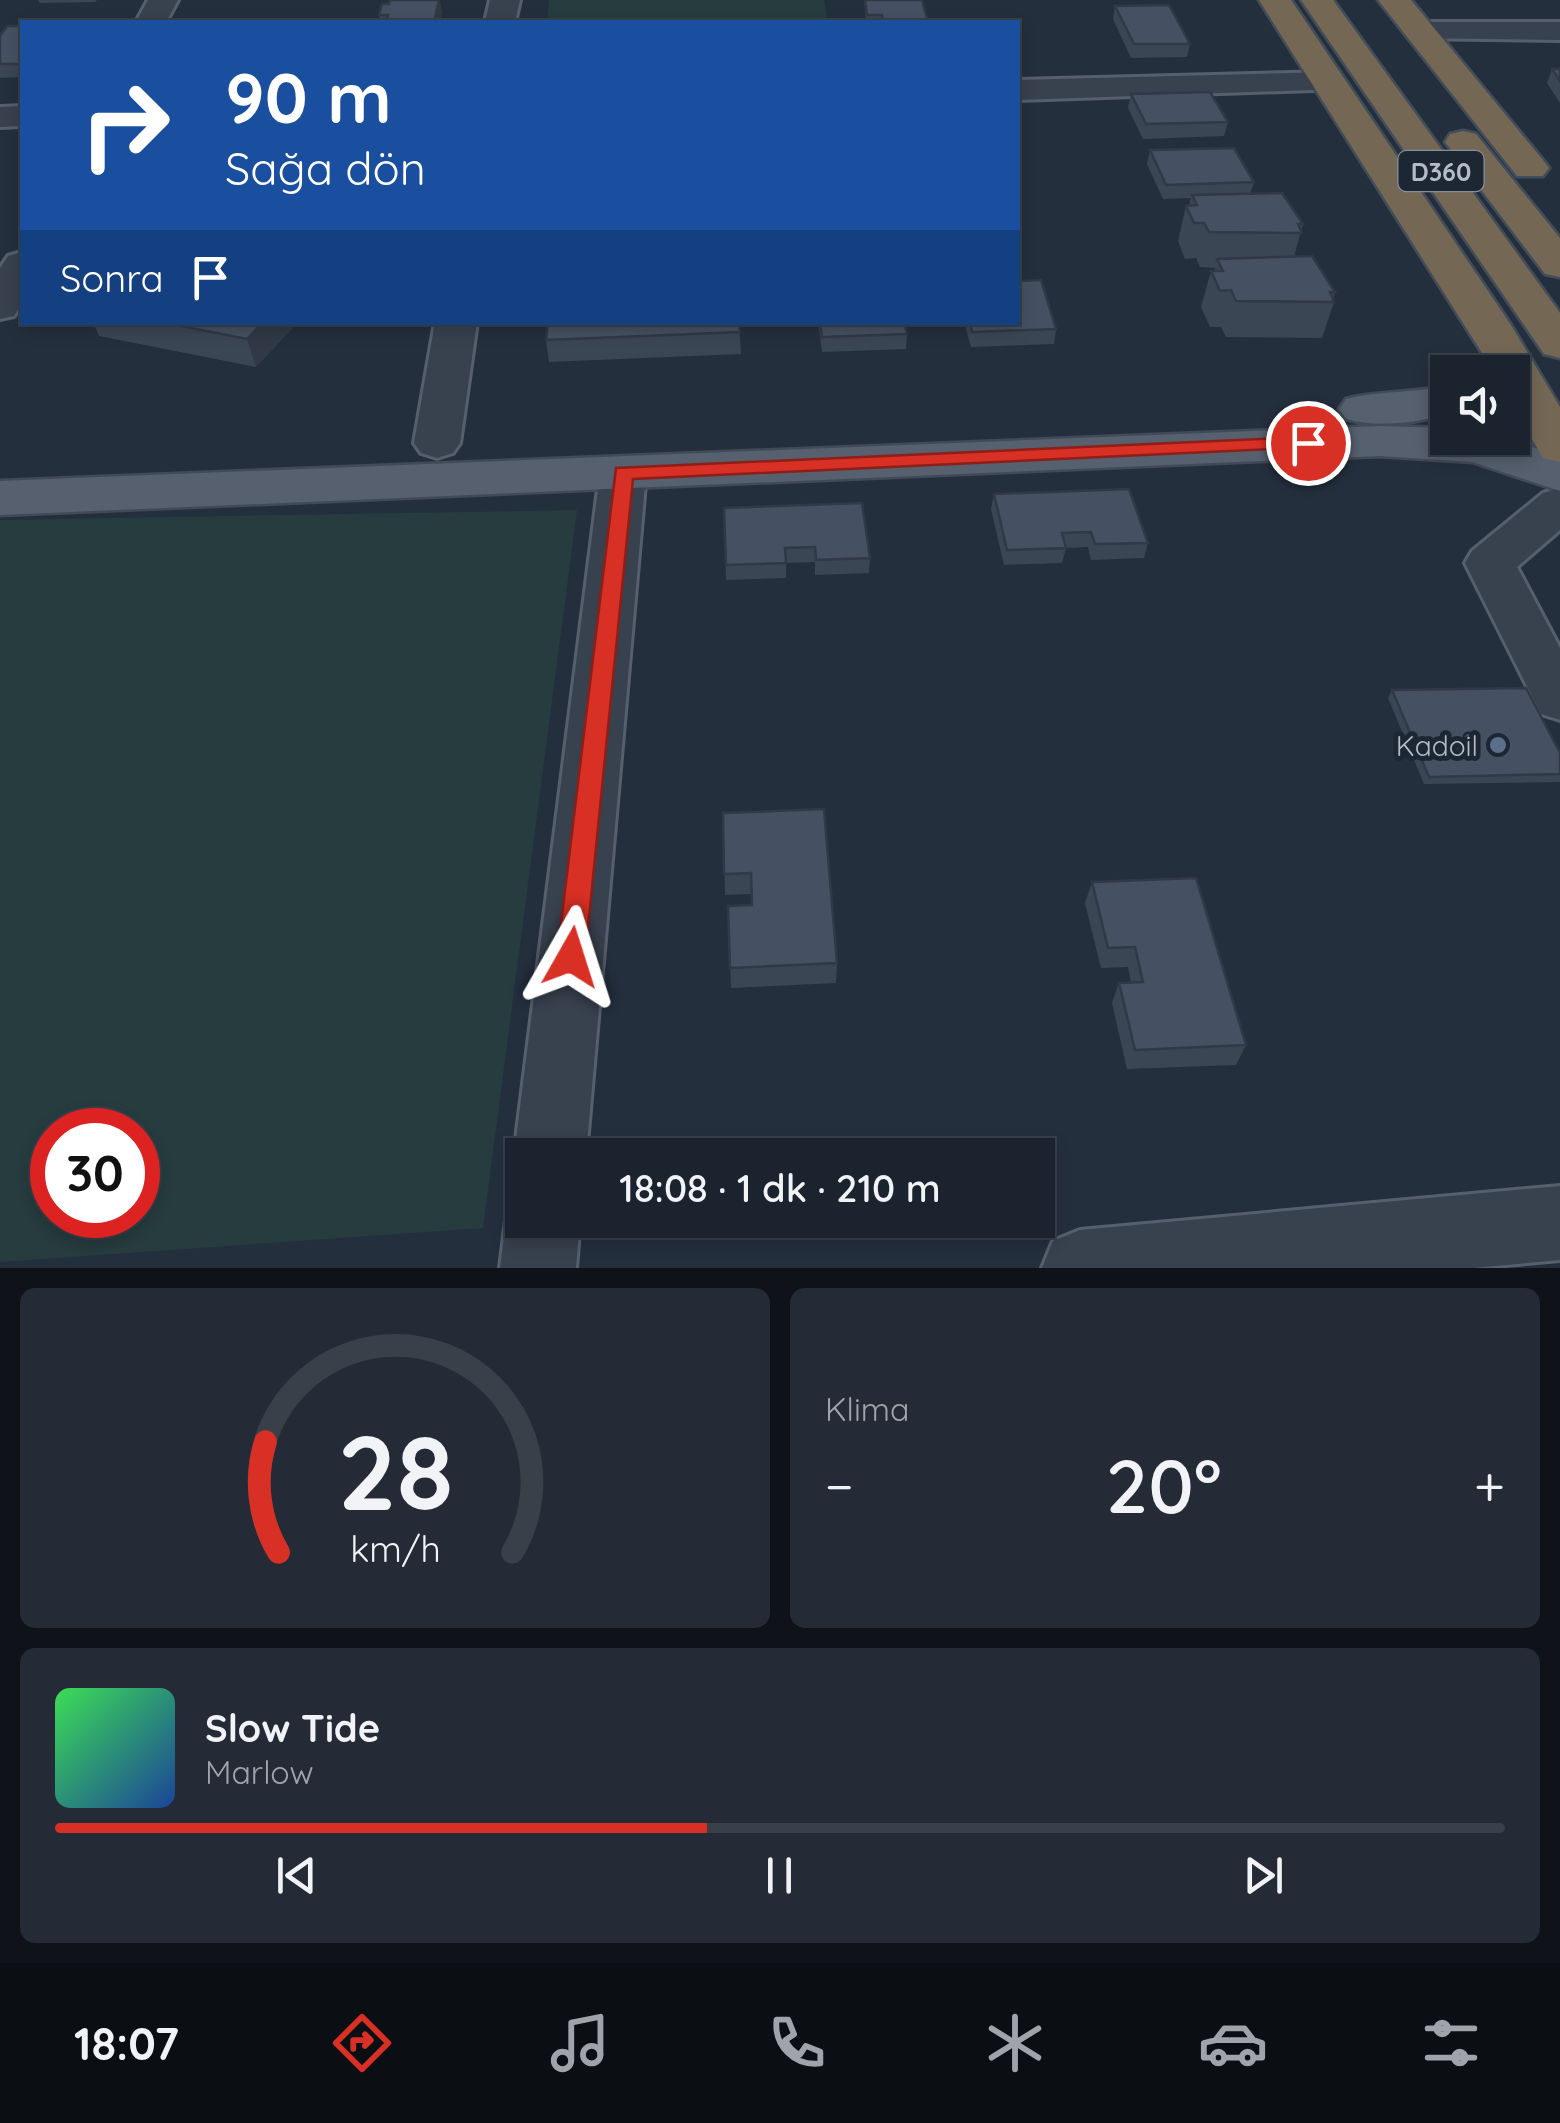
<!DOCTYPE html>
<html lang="tr">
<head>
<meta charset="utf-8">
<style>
  :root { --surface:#1b232e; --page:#242b36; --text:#f1f3f6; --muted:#a0a4aa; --line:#39404a; --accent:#d93025 }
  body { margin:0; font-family:Quicksand,sans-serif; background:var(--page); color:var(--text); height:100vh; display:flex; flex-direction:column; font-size:38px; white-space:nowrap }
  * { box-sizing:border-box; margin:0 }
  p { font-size:32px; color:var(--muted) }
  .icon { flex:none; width:55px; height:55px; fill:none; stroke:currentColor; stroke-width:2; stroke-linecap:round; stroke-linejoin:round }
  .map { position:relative; height:1268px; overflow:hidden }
  .panel { display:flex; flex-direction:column; gap:20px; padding:20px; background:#0f1319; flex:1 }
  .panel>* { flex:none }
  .guide { position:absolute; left:20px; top:20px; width:1000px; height:305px; border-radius:0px; box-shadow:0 5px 15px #0003,0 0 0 2px var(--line); background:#1a4fa0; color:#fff; overflow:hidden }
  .buttons { position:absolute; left:1430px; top:355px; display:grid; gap:20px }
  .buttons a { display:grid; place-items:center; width:100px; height:100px; border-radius:0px; background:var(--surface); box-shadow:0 5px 15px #0003,0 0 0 2px var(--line); font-size:50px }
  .speed { position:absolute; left:30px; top:1108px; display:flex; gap:20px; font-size:50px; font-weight:700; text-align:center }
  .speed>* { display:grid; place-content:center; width:130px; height:130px; border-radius:50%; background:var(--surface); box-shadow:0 5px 15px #0003,0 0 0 2px var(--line); line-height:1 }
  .speed .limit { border:15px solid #d22; background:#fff; color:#111 }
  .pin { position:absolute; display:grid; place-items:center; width:85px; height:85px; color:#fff; margin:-42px; border:5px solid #fff; border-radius:50%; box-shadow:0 2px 10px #0007 }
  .me { position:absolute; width:110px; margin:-55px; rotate:6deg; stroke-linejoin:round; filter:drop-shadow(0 0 8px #0008) }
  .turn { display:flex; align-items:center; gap:35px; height:210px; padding:0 40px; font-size:45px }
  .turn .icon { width:130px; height:130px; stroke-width:2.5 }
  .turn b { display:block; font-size:70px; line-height:85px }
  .then { display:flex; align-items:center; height:95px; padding:0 40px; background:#0003; gap:20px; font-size:38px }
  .big { font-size:75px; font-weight:600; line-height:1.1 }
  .panel .card { flex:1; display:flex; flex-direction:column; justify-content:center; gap:15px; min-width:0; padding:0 35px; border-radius:15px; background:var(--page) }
  .panel .dial { align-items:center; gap:0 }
  .dial svg { height:260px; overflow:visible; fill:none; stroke:var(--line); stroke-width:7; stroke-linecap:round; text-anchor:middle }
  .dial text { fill:var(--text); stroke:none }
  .song { display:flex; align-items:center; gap:30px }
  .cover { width:120px; height:120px; border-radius:15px; background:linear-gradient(135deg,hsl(130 70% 55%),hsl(220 70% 35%)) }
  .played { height:10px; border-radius:5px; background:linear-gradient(90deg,var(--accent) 45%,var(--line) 45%) }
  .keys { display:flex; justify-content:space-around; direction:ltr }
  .heat { display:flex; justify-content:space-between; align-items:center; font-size:55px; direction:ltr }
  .panel .tiles { flex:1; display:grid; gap:20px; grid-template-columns:1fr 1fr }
  .card:last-child { grid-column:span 2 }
  .trip { position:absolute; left:505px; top:1138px; width:550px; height:100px; border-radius:0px; background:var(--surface); box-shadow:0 5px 15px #0003,0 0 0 2px var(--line); font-weight:600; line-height:100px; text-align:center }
  .tab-bar { display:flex; height:160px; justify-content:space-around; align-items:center; background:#0b0e12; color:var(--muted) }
  .tab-bar .icon { width:70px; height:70px }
  .tab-bar .current { color:var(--accent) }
  .tab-bar b { font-size:45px; color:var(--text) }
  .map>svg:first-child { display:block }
</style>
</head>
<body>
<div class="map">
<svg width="1560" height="1268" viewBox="0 0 1560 1268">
  <rect width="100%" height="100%" fill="#242f3e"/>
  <path fill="#263c3f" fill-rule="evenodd" d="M 549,0 L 824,0 L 828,22 L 547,22 Z
    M 577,510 L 483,1228 L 0,1262 L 0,520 ZM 52,1130 L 138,1130 L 138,1215 L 52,1215 Z"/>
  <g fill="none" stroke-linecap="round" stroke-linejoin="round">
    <defs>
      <path id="minor" d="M 148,0 L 178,0 L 166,22 L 136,22 Z
        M 490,0 L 520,0 L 515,22 L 485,22 Z
        M 1420,22 L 1560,22 L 1560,40 L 1409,38 L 1404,31 L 1409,24 Z
        M 1329,72 L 1345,82 L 1341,89 L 1018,100 L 1018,80 Z
        M 22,106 L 22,126 L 0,127 L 0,107 Z
        M 22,252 L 22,303 L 14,316 L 0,319 L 0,268 L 8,256 Z
        M 435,322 L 477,322 L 460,443 L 453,453 L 437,458 L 421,453 L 414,443 Z
        M 623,458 L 640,462 L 646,473 L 586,1155 L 522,1155 L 522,1174 L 514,1155 L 600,473 L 606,462 Z
        M 1560,488 L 1560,530 L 1517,567 L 1560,648 L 1560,720 L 1541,714 L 1465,563 L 1472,551 L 1543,493 Z
        M 1560,1186 L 1560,1260 L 1473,1268 L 1042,1268 L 1053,1241 L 1080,1230 Z
        M 522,1192 L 522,1220 L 580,1220 L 576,1268 L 500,1268 L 506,1220 L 517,1194 Z"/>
      <path id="major" d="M 1448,385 L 1448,414 C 1415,423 1378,428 1346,419 L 1339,409 L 1346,399 C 1379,390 1414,394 1448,385 Z
        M 1380,426 L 1448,428 L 1448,438 L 1501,438 L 1552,453 L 1560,457 L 1560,491 L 1472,462 L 1380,456 L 0,515 L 0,481 Z"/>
      <path id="highway" d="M 1259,0 L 1291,0 L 1511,325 L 1560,407 L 1560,462 L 1543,458 L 1512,405 L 1512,372 L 1494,372 Z
        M 1301,0 L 1333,0 L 1560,313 L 1560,358 L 1544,354 Z
        M 1378,0 L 1411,0 L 1543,160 L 1549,168 L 1543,176 L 1517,176 Z
        M 1463,131 L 1476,134 L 1560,238 L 1560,277 L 1545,274 L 1445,142 L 1450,134 Z"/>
    </defs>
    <use href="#minor" stroke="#565f6c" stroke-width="6"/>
    <use href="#major" stroke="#414a57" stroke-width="5"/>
    <use href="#highway" stroke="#434c59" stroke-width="5"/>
    <use href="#minor" fill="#38414e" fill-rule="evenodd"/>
    <use href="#major" fill="#56606e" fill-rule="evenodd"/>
    <use href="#highway" fill="#746855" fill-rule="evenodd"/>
  </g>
  <path fill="#3b4654" d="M 38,0 L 97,0 L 95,2 L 40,3 Z
    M 864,0 L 928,22 L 866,22 Z
    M 1115,6 L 1190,44 L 1187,57 L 1131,58 L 1113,19 Z
    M 442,12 L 440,22 L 381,22 L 379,15 Z
    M 22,26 L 22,77 L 0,78 L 0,36 Z
    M 1552,69 L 1560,69 L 1560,103 L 1547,83 Z
    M 1131,94 L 1228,122 L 1224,136 L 1143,139 L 1128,108 Z
    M 1150,150 L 1254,182 L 1250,194 L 1303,224 L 1294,257 L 1335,292 L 1333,299 L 1334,302 L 1322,338 L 1226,337 L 1221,327 L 1210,327 L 1201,307 L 1211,271 L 1214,271 L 1215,268 L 1200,267 L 1196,258 L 1185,259 L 1178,241 L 1186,206 L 1189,205 L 1191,198 L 1163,199 L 1147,164 Z
    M 93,322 L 298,322 L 256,367 L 99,336 Z
    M 739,322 L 741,354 L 549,362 L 546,340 Z
    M 818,322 L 904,322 L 907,334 L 906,349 L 822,352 Z
    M 964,322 L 1018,322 L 1056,329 L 1054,344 L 971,347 Z
    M 994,494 L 1148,543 L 1144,558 L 1091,560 L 1088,547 L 1066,548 L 1062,563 L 1004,565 L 991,509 Z
    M 724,508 L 870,558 L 869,573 L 815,575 L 815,562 L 786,563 L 786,578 L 726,580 Z
    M 1392,690 L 1560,753 L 1560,782 L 1424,784 L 1388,698 Z
    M 723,813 L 837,963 L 836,983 L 731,988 L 728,906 L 752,905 L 751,894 L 725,895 Z
    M 1092,882 L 1246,1045 L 1236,1065 L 1127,1069 L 1112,1003 L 1119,983 L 1131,982 L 1128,967 L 1101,968 L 1085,903 Z"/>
  <path fill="#303945" d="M 440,0 L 442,12 L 440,22 L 434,22 Z
    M 263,322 L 298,322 L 256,367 L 247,339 Z"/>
  <path fill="#455162" stroke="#303945" stroke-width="2.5" d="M 390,0 L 439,0 L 434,22 L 386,22 L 388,15 L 379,15 L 382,4 L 389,4 Z
    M 865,0 L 922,0 L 928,22 L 883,22 L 882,15 L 867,15 Z
    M 1169,5 L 1190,44 L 1134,44 L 1115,6 Z
    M 7,26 L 22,26 L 22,64 L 0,64 L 0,36 Z
    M 1552,69 L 1560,69 L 1560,81 Z
    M 1210,92 L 1228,122 L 1146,124 L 1131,94 Z
    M 1234,148 L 1254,182 L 1166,185 L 1150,150 Z
    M 1282,193 L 1303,224 L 1298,224 L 1302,233 L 1209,232 L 1204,223 L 1194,223 L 1186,206 L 1197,205 L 1192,195 Z
    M 1312,256 L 1335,292 L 1330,292 L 1334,302 L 1236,301 L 1231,290 L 1220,291 L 1211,271 L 1223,271 L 1217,259 Z
    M 1041,280 L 1056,329 L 972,332 L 970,322 L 1018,322 L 1018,281 Z
    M 161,322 L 263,322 L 247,339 Z
    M 548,322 L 739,322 L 740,332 L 546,340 Z
    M 820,322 L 904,322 L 907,334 L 822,337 Z
    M 1129,489 L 1148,543 L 1095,544 L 1091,532 L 1062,533 L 1066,548 L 1007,550 L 994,494 Z
    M 862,503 L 870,558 L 816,560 L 815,547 L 785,548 L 786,563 L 726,565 L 724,508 Z
    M 1526,688 L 1560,753 L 1560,774 L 1429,777 L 1392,690 Z
    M 824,809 L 837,963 L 730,968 L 728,906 L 752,905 L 751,873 L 724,874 L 723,813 Z
    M 1196,878 L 1246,1045 L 1135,1050 L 1119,983 L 1143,982 L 1135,947 L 1108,948 L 1092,882 Z"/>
  <path fill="#d93025" stroke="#8d1f18" stroke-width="2.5" d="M 1308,437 L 1315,439 L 1315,447 L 633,479 L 585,957 L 581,966 L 571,970 L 561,966 L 557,957 L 616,468 Z"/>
  <circle fill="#5c6f8a" stroke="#1d2633" stroke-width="4" cx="1498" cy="745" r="10"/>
  <g text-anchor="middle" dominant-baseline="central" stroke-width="10" stroke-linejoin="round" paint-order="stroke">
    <rect fill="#1d2633" stroke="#878f9c" stroke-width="2.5" x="1398.5" y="151" width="85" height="40" rx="8"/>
    <g font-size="25" font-weight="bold" fill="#b4bcc9">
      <text x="1441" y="171">D360</text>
    </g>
    <g font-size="28" fill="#b4bcc9" stroke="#1d2633" text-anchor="end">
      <text x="1478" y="745">Kadoil</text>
    </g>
  </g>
</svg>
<div class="buttons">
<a><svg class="icon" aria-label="sound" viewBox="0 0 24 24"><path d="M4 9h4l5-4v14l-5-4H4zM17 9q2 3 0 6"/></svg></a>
</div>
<div class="speed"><div class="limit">30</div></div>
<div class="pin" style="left:1308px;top:443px;background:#d93025"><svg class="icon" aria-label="arrive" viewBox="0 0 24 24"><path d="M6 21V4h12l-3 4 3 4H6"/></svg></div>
<svg class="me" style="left:571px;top:957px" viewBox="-20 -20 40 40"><path d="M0-17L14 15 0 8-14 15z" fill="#d93025" stroke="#fff" stroke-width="4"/></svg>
<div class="trip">18:08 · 1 dk · 210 m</div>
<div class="guide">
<div class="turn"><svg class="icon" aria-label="right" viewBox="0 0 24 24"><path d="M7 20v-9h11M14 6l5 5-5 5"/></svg><div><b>90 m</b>Sağa dön</div></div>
<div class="then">Sonra<svg class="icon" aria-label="arrive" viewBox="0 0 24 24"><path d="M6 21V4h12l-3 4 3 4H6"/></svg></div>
</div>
</div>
<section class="panel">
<div class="tiles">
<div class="card dial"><svg viewBox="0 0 100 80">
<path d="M14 69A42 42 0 1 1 86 69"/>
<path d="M14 69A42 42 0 0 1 10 35" stroke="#d93025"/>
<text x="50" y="56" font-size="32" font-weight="700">28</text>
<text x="50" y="72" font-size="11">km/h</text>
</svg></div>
<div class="card"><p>Klima</p>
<div class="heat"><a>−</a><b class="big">20°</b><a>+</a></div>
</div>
<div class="card">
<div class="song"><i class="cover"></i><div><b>Slow Tide</b><p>Marlow</p></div></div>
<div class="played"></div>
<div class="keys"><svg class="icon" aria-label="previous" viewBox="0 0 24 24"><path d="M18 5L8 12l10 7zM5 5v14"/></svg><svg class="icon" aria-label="pause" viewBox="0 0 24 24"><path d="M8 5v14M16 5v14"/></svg><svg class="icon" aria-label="next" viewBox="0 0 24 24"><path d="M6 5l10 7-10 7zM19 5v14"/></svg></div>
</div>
</div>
</section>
<nav class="tab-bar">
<b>18:07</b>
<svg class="icon current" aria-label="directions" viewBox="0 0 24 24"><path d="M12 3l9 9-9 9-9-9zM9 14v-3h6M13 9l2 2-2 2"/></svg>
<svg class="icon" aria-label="music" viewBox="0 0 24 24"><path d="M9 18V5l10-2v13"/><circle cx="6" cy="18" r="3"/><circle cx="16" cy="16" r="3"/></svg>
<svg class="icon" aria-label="phone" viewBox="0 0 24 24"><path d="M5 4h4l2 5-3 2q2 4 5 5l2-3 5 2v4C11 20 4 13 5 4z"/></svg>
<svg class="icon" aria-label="climate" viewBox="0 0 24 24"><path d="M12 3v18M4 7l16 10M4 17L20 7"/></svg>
<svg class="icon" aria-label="car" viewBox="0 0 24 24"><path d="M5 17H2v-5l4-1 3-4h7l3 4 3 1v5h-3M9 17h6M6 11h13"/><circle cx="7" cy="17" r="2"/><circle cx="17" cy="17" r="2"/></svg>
<svg class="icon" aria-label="filters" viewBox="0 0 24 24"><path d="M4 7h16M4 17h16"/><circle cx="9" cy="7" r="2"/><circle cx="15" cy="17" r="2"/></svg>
</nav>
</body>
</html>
